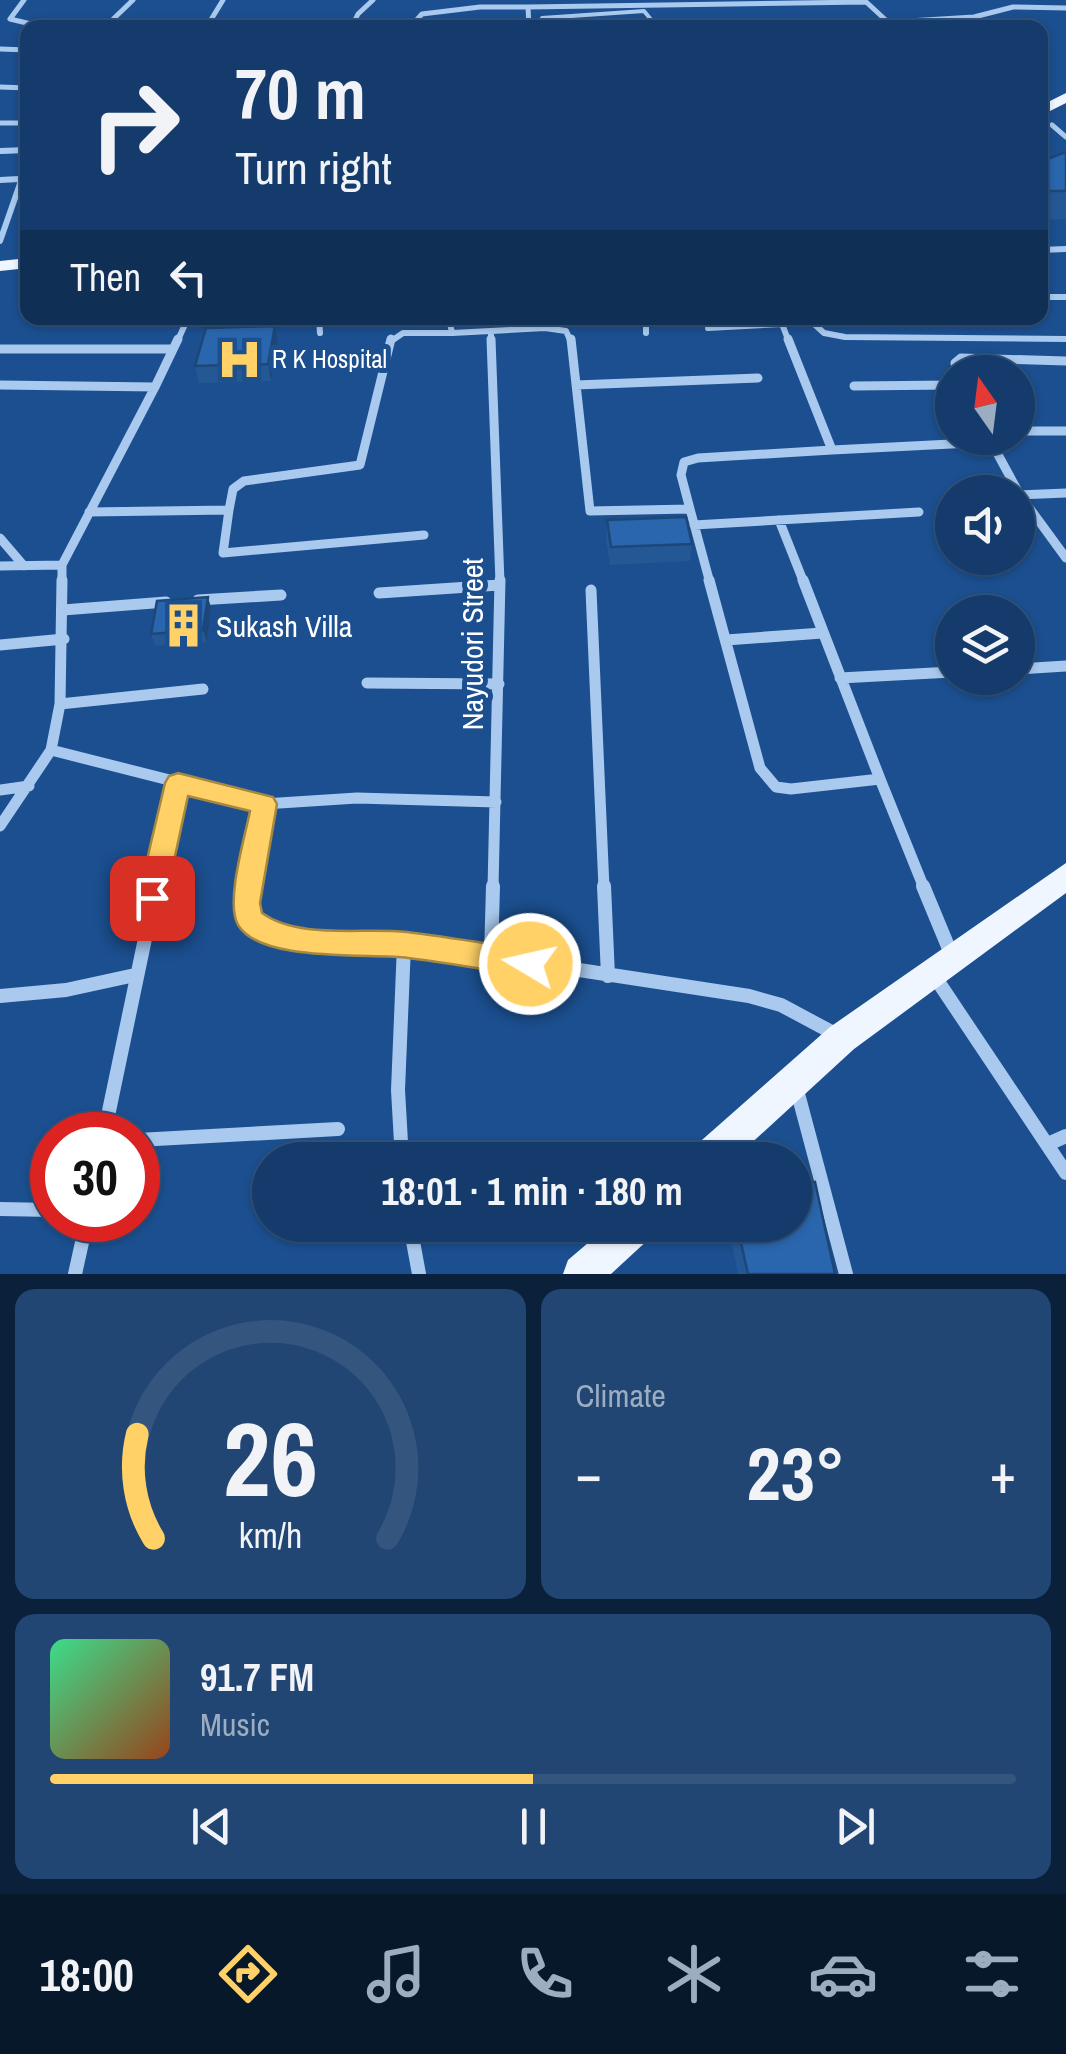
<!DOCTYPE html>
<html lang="en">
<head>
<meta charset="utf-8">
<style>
  :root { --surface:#143b6b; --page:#214673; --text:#f1f3f6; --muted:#9dadc1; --line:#33557e; --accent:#ffd166 }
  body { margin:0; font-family:"Archivo Narrow",sans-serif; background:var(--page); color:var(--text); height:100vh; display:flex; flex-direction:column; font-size:38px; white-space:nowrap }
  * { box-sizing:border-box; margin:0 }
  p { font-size:32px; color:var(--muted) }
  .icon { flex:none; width:55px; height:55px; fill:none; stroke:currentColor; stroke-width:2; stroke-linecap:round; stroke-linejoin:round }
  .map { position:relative; height:1274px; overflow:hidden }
  .details { display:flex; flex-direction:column; gap:15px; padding:15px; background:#0b203b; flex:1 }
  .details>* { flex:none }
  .guide { position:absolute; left:20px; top:20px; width:1028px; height:305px; border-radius:20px; box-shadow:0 2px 8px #0004,0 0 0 2px var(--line); background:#143b6b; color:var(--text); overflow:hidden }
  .needle { width:65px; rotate:346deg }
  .buttons { position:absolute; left:935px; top:355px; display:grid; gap:20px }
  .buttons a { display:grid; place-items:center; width:100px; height:100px; border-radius:50%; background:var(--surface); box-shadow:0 2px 8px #0004,0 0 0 2px var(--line); font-size:50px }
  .speed { position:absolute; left:30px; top:1112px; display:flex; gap:20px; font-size:50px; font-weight:700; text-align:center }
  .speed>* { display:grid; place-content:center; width:130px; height:130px; border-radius:50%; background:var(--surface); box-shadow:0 2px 8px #0004,0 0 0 2px var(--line); line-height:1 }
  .speed .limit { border:15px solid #d22; background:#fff; color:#111 }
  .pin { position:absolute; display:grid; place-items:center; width:85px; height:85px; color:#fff; margin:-42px; border-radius:20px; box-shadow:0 5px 15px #0006 }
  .me { position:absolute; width:110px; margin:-55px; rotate:279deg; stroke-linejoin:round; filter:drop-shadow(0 0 8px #0008) }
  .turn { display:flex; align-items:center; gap:35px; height:210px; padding:0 50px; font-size:45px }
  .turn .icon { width:130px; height:130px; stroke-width:2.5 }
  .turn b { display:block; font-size:70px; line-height:85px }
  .then { display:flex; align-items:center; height:95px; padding:0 50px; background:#0003; gap:20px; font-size:38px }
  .big { font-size:75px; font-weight:800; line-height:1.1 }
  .details .tile { flex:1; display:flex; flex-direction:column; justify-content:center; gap:15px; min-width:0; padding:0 35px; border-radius:20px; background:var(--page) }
  .details .dial { align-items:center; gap:0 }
  .dial svg { height:260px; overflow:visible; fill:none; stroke:var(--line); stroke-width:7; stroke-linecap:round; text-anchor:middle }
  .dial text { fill:var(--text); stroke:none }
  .song { display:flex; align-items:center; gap:30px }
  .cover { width:120px; height:120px; border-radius:15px; background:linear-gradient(135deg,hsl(150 70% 55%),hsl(20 70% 35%)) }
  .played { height:10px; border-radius:5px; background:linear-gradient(90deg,var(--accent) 50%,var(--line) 50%) }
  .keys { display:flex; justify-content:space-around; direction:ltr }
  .heat { display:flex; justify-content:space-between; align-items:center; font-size:55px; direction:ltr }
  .details .tiles { flex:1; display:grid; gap:15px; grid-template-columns:1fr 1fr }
  .tile:last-child { grid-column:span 2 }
  .trip { position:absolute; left:252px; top:1142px; width:560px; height:100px; border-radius:50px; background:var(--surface); box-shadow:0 2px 8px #0004,0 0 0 2px var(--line); font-weight:800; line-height:100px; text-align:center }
  .tab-bar { display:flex; height:160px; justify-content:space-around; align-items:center; background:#08182b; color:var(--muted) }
  .tab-bar .icon { width:70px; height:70px }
  .tab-bar .on { color:var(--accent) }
  .tab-bar b { font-size:45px; color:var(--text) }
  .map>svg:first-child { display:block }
</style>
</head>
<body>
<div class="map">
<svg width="1066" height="1274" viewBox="0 0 1066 1274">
  <rect width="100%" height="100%" fill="#1b4f8f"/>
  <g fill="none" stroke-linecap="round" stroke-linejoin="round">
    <path stroke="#a9c9ee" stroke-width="4" d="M 547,28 L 542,18 L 644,11 L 658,28"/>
    <path stroke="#a9c9ee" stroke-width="5" d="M 24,0 L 10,19 L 31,24 L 133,28
      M 864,0 L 890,24
      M 697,24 L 748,28
      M 106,26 L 133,0
      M 206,28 L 223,0
      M 351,28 L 358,14 L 373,0
      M 375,28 L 413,24 L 422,14 L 480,7 L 528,7
      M 529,28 L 528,7 L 866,2
      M 793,28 L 974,17 L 1013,7 L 1066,8
      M 0,49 L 28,50
      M 0,87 L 28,88
      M 0,123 L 28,123
      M 1052,125 L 1066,137
      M 0,151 L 28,150"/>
    <path stroke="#a9c9ee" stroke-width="6" d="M 0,151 L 28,150
      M 0,180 L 19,179
      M 0,241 L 28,161
      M 1040,250 L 1066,249
      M 1040,297 L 1066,297
      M 319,318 L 320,333
      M 646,318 L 646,333
      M 813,323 L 824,333 L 845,337 L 1066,339
      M 708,328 L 782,324
      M 491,331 L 491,342
      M 452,333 L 545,328 L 566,331 L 571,342
      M 177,342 L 188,318
      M 390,342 L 403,333 L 452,333 L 449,318
      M 789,342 L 782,324 L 813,323 L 811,318"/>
    <path stroke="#a9c9ee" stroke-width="9" d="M 491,339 L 500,583
      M 571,339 L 590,511 L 690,509 L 681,475 L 684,462 L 698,458 L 832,450 L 788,339
      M 0,349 L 173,349
      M 957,372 L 955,363 L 961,358 L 1066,361
      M 0,385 L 155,387 L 62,565 L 62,583
      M 576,385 L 758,378
      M 854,386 L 952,385
      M 155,387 L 178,339
      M 1018,431 L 1066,431
      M 989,438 L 1020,495 L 1066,558
      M 832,450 L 991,442
      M 1018,495 L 1066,493
      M 690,509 L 710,583
      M 229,510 L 223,553 L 424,535
      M 89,512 L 229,510 L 233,489 L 244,481 L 360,465 L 391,339
      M 779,520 L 804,583
      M 694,525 L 919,512
      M 0,538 L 24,566
      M 0,566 L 62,565"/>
    <path stroke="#a9c9ee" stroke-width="11" d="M 709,580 L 760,768 L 776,787 L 791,789 L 880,779 L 924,888
      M 803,580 L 880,779
      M 591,590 L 604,888
      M 379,593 L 499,585
      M 198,600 L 281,595
      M 63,610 L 166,602
      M 726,640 L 822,633
      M 0,645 L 64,639
      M 1018,669 L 1066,666
      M 840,678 L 952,672
      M 367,683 L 499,684
      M 60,704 L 203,689
      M 51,750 L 264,804 L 249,888
      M 0,790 L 29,786
      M 264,804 L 357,798 L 496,802
      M 0,826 L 51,750 L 60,704 L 62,580
      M 156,888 L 178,783
      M 493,888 L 500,580"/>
    <path stroke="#a9c9ee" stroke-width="14" d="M 249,886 L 246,903 L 250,919 L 267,929 L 305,940 L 449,950 L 749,996 L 781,1005 L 839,1036
      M 604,886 L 608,976
      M 923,886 L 952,956
      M 491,957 L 493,886
      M 933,974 L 1066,1173
      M 0,996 L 66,990 L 135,975
      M 797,1090 L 846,1274
      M 104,1135 L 156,886
      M 138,1140 L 338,1129
      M 1048,1144 L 1066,1136
      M 402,1160 L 398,1090 L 404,945
      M 0,1209 L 52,1210
      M 410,1225 L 419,1274
      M 75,1274 L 87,1220"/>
    <path fill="#f0f6ff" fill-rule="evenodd" d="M 1066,93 L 1066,103 L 1040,116 L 1040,106 Z
      M 28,258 L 28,268 L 0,271 L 0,261 Z
      M 1066,863 L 1066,893 L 854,1049 L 733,1160 L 689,1160 L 694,1147 L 830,1027 Z
      M 609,1225 L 656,1225 L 650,1238 L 611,1274 L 563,1274 L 568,1260 Z"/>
  </g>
  <path fill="#245895" d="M 1066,152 L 1066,219 L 1040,220 L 1040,162 Z
    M 31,318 L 82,318 L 79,325 L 34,327 Z
    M 275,326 L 278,342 L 271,381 L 199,383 L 195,366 Z
    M 607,520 L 692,544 L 690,561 L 610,565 L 606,538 Z
    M 208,597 L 211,609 L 207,642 L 155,646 L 151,634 Z
    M 728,1225 L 795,1225 L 835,1274 L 738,1274 Z"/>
  <path fill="#1d4779" d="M 275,326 L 278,342 L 271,381 L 268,364 Z
    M 208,597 L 211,609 L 207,642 L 203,630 Z"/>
  <path fill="#2a66ad" stroke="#1d4779" stroke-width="2.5" d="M 1066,152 L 1066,191 L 1049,191 L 1040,180 L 1040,162 Z
    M 275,326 L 268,364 L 195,366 L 206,328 Z
    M 686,517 L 692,544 L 611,547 L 607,520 Z
    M 208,597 L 203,630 L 151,634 L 157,601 Z
    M 815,1182 L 835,1274 L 748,1274 L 737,1225 L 795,1225 L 795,1185 Z"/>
  <path fill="#ffd166" stroke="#a68842" stroke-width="2.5" d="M 178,773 L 273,797 L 277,804 L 260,903 L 262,913 C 300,940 362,927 407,932 C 448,937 489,944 530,950 L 540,954 L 544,964 L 540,973 L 530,977 C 489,970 449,963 408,958 C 368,953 261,963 238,925 C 225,902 245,837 250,811 L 188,796 L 166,898 L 162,907 L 152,910 L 142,907 L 138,898 L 165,783 L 169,776 Z"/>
  <defs>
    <symbol id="hospital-bare" viewBox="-9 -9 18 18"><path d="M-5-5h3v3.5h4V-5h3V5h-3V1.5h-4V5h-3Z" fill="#ffd166" stroke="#1b4f8f" stroke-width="2.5" paint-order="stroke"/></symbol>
    <symbol id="building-bare" viewBox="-9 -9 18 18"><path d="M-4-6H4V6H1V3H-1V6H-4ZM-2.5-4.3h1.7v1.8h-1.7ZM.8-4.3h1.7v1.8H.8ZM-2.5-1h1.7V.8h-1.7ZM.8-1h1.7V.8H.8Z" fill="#ffd166" stroke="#1b4f8f" stroke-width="2.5" paint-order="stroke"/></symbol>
  </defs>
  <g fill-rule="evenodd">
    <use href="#hospital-bare" x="208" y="328" width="63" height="63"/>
    <use href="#building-bare" x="152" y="594" width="63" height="63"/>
  </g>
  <g text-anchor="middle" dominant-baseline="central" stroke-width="10" stroke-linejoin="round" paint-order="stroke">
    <g font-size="25" fill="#fff" stroke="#1b4f8f" text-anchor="start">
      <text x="272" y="359">R K Hospital</text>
    </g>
    <g font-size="30" fill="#fff" stroke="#1b4f8f" text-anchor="start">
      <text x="216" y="626">Sukash Villa</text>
    </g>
    <g font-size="30" fill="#fff" stroke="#1b4f8f">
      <text transform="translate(472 644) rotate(-90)">Nayudori Street</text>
    </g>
  </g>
</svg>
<div class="buttons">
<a><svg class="needle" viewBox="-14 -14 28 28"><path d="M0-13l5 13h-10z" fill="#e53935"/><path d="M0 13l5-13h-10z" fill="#9dadc1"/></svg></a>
<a><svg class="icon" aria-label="sound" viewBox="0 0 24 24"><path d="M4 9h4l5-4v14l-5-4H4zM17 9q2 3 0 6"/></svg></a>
<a><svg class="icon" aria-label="layers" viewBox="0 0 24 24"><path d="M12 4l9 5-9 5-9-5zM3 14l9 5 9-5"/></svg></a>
</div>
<div class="speed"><div class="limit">30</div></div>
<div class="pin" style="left:152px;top:898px;background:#d93025"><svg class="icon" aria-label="arrive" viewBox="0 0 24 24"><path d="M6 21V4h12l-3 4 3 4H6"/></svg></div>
<svg class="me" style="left:530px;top:964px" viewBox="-20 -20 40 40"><circle r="17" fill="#ffd166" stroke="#fff" stroke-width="3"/><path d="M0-11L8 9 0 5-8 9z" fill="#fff"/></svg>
<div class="trip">18:01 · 1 min · 180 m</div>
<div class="guide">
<div class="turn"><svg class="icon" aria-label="right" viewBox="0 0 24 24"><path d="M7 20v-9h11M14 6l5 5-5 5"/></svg><div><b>70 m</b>Turn right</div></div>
<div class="then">Then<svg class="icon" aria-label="left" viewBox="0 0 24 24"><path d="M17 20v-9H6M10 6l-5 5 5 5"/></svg></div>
</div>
</div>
<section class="details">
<div class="tiles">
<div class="tile dial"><svg viewBox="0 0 100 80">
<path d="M14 69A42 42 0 1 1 86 69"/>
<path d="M14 69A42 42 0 0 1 9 37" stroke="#ffd166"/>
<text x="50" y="56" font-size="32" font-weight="700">26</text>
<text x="50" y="72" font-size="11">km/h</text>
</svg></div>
<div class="tile"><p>Climate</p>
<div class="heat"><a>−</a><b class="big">23°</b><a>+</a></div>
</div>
<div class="tile">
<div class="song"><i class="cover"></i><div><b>91.7 FM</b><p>Music</p></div></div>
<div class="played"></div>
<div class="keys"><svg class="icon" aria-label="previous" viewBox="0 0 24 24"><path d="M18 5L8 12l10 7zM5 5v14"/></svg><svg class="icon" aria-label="pause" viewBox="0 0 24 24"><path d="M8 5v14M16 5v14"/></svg><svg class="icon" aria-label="next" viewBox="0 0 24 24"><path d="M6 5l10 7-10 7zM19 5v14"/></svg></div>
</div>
</div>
</section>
<nav class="tab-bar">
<b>18:00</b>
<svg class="icon on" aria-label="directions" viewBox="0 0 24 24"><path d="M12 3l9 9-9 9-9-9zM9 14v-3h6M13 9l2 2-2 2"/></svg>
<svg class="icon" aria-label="music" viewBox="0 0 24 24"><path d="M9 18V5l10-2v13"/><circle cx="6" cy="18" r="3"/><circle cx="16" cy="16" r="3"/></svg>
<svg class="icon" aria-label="phone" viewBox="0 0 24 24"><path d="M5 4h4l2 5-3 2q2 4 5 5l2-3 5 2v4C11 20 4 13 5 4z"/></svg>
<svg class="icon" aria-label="climate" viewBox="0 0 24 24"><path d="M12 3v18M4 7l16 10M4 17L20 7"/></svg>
<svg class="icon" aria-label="car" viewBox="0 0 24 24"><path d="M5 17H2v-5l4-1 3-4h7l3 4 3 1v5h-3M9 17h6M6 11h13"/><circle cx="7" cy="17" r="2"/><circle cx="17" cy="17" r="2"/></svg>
<svg class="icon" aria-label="filters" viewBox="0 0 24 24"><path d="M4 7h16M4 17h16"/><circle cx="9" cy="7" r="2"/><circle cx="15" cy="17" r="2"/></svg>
</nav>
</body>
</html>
